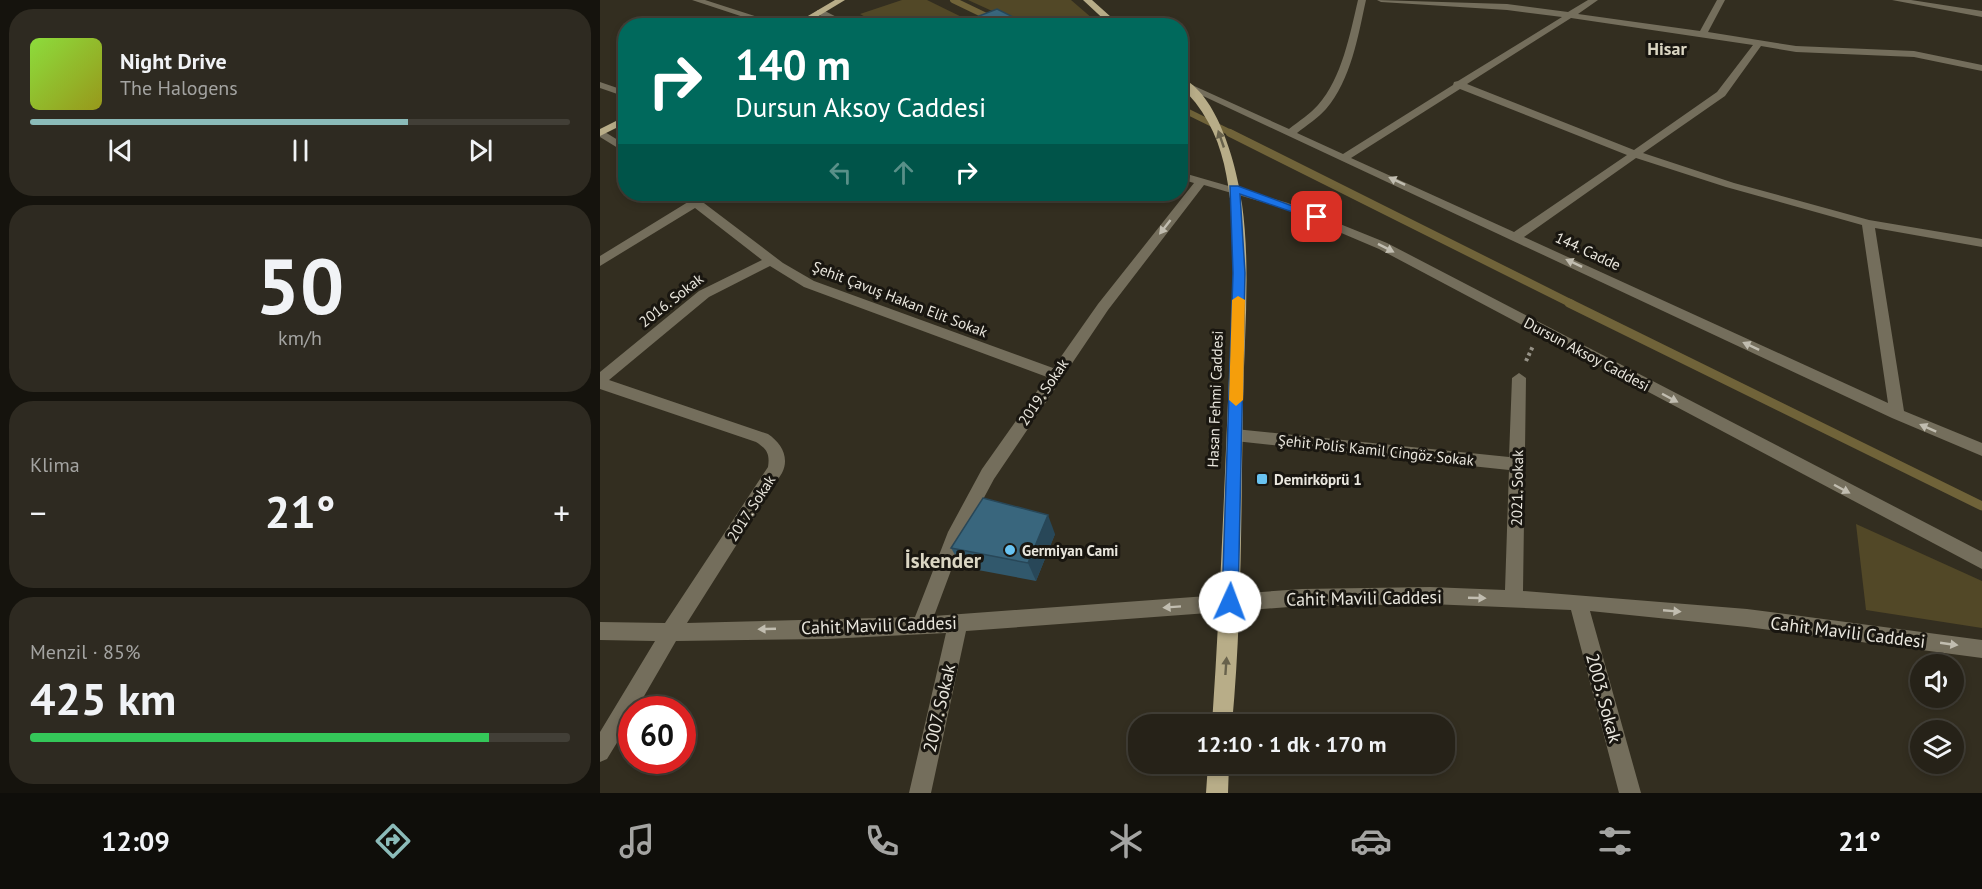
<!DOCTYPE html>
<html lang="tr">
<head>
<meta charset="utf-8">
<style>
  :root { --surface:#262218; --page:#2e2a21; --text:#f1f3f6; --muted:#a4a4a2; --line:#423f37; --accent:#8bbbb9 }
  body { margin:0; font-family:"PT Sans",sans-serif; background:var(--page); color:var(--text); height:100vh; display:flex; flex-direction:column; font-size:22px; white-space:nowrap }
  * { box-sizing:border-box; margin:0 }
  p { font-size:20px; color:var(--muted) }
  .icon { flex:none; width:33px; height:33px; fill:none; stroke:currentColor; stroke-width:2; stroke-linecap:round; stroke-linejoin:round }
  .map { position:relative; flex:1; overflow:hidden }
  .details { display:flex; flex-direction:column; gap:9px; padding:9px; background:#15130d; width:600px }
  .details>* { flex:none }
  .banner { position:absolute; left:18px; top:18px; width:570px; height:183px; border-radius:24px; box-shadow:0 3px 9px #0003,0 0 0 2px var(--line); background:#00695c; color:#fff; overflow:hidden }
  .tools { position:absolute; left:1310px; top:654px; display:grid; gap:12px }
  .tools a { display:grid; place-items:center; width:54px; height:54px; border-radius:50%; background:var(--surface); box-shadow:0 3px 9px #0003,0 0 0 2px var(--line); font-size:30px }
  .speed { position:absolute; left:18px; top:696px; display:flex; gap:12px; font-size:30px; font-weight:700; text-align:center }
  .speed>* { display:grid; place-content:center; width:78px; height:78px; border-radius:50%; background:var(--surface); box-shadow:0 3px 9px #0003,0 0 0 2px var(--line); line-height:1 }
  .speed .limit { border:9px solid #d22; background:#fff; color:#111 }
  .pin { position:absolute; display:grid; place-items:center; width:51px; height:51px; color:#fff; margin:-26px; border-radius:12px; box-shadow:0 3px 9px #0006 }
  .me { position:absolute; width:66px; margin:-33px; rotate:2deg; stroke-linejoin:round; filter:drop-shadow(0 0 4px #0008) }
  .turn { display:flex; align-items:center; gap:21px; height:126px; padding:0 18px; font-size:27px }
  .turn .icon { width:78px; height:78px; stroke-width:2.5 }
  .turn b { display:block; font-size:42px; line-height:51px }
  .lanes { display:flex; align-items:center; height:57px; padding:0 18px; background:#0003; justify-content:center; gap:30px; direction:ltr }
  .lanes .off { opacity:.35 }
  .big { font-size:45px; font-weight:600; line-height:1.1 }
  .details .card { flex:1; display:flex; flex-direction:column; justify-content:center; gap:9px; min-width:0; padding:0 21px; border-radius:24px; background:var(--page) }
  .details .dial { align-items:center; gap:0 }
  .dial b { font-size:78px; line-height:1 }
  .song { display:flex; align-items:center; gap:18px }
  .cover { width:72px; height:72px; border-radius:9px; background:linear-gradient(135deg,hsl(90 70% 55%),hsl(60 70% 35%)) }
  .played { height:6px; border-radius:3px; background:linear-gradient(90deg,var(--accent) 70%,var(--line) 70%) }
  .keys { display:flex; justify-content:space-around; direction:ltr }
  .heat { display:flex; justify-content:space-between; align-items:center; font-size:33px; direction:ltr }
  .charge { height:9px; border-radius:4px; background:linear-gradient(90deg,#34c759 85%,var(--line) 0) }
  .trip { position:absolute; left:528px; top:714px; width:327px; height:60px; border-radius:24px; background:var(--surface); box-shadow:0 3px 9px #0003,0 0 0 2px var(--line); font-weight:600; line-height:60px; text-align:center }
  .menu { display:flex; height:96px; justify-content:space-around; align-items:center; background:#0f0e0a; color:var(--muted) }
  .menu .icon { width:42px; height:42px }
  .menu .active { color:var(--accent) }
  .menu b { font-size:27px; color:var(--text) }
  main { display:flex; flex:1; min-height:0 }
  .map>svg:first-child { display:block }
</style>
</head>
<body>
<main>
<section class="details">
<div class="card">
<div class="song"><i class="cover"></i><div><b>Night Drive</b><p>The Halogens</p></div></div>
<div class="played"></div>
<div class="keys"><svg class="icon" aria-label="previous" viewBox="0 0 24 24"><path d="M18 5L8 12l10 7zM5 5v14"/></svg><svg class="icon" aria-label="pause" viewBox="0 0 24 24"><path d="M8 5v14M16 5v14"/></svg><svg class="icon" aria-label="next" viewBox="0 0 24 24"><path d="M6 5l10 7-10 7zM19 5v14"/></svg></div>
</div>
<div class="card dial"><b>50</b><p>km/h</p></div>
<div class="card"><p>Klima</p>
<div class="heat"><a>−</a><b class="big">21°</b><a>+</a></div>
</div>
<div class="card"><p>Menzil · 85%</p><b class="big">425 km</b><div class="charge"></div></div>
</section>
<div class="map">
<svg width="1382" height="793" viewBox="0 0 1382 793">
  <rect width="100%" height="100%" fill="#332e20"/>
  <path fill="#524827" d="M 302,0 L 327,0 L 378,25 L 280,25 L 260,14 Z
    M 368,0 L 471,0 L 500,25 L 423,25 Z
    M 1256,524 L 1382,581 L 1382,628 L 1266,610 Z"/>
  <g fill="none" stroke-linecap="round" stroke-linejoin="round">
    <path stroke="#706339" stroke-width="6" d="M 353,0 L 407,26
      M 580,108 L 633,134"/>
    <path stroke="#706339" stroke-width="8" d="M 630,133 L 972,304"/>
    <path stroke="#706339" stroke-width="9" d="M 969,303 L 1382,506"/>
    <path stroke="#979388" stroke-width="4" stroke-dasharray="3 3" stroke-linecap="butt" d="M 926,361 L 933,346"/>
    <path fill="#746e5c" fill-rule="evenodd" d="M 92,0 L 105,0 L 186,26 L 171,26 Z
      M 758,0 L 766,0 C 758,36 751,80 726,109 C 718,118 707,125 697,133 L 743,154 L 853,85 L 854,82 L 858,81 L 962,17 L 907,10 L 781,2 L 777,0 L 907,4 L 968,12 L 988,0 L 998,0 L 978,14 L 1100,31 L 1117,0 L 1125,0 L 1108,32 L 1196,46 L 1314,51 L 1382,65 L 1382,71 L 1314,57 L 1196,52 L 1161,46 L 1125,96 L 1043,153 L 1134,183 L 1269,220 L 1382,239 L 1382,247 L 1275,228 L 1304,411 L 1382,443 L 1382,456 L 1292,418 L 584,87 L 592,85 L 689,129 C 699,121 710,114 718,105 C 742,78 750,34 758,0 ZM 971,18 L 1153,45 L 1117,92 L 1034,150 L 867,84 ZM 860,89 L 1027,155 L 914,232 L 751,158 ZM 1036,158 L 1126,187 L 1262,225 L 1288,403 L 924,237 Z
      M 1292,0 L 1311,0 L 1382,11 L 1382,17 Z
      M 217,10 L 223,10 L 254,26 L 242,26 L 217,14 Z
      M 0,82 L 26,91 L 26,97 L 0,88 Z
      M 0,129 L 26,145 L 26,153 L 0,137 Z
      M 580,172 L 688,203 L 787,243 L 1382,552 L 1382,569 L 779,249 L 680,207 L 604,185 L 508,310 L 394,479 L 365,533 L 334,616 L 702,589 L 830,587 L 905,590 L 909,470 L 635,441 L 629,439 L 627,435 L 629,431 L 635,429 L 909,457 L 912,378 L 919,373 L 926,378 L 923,591 L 1147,609 L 1382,640 L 1382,658 L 1147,627 L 990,611 L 1041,793 L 1019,793 L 971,610 L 830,604 L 702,606 L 366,631 L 331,793 L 309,793 L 346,633 L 227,639 L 76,641 L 36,710 L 32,710 L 32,718 L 7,759 L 0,762 L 0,732 L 55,641 L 0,640 L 0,622 L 65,623 L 168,467 C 170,454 167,449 156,442 L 0,389 L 0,372 L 99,291 L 162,260 L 95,208 L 0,266 L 0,256 L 88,202 L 80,194 L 92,194 L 183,263 L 214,281 L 453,368 L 498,304 L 594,183 L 580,179 ZM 170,266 L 204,287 L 447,377 L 382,469 L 348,532 L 315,617 L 87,623 L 182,473 C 190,457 181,443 168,434 L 9,380 L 109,297 Z"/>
    <path fill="#b8ad88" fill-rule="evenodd" d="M 235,0 L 245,0 L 202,26 L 191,26 Z
      M 483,0 L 492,0 L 521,26 L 511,26 Z
      M 580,77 C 618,93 637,167 642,204 C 651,269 644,337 643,403 C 641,510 642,618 632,724 L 612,724 C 620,609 624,493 629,378 C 632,307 640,235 624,164 C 617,134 603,107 580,86 Z
      M 26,116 L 26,123 L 0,136 L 0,129 Z
      M 608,764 L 629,764 L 628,793 L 606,793 Z"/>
  </g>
  <path fill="#31586c" d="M 455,534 L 436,581 L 362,567 L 351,548 Z"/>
  <path fill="#284758" d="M 448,515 L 455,534 L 436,581 L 428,563 Z"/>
  <path fill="#39667d" stroke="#284758" stroke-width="1.5" d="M 397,9 L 431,26 L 353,26 Z
    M 383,498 L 448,515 L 428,563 L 351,548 Z"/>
  <defs><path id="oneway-solid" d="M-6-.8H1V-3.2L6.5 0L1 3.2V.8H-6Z" transform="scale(1.5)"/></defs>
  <g fill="#68624c">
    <use href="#oneway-solid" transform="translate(621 139) rotate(-109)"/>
    <use href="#oneway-solid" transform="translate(626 666) rotate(-86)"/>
  </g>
  <g fill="#c1bdb0">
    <use href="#oneway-solid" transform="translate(797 181) rotate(-155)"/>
    <use href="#oneway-solid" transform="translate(565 227) rotate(128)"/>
    <use href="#oneway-solid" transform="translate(786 248) rotate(27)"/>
    <use href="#oneway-solid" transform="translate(974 263) rotate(-155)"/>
    <use href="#oneway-solid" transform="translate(1151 346) rotate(-155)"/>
    <use href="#oneway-solid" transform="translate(1070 398) rotate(28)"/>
    <use href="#oneway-solid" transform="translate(1328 428) rotate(-156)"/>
    <use href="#oneway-solid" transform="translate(1242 489) rotate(28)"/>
    <use href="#oneway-solid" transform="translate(877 598) rotate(2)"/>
    <use href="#oneway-solid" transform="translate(572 607) rotate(176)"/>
    <use href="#oneway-solid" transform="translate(1072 611) rotate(5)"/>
    <use href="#oneway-solid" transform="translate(167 629) rotate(178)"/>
    <use href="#oneway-solid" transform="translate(1349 644) rotate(8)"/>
  </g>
  <path fill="#1a73e8" stroke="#114b97" stroke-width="1.5" d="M 630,186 L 638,186 L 722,217 L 713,219 L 640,194 L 645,273 L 638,602 L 636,608 L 630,610 L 624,608 L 622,602 L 633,273 Z"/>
  <path fill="#f59e0b" d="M 638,296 L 645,300 L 643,400 L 636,406 L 629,400 L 632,300 Z"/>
  <g fill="#69c3f1" stroke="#191610" stroke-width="2">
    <rect x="656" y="473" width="12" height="12" rx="3"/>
    <circle cx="410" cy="550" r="6"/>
  </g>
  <g text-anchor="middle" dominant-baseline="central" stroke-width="6" stroke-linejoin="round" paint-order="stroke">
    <g font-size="15" fill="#eae7de" stroke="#191610">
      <text transform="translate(988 251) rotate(25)">144. Cadde</text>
      <text transform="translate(300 299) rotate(21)">Şehit Çavuş Hakan Elit Sokak</text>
      <text transform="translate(71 300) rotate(-38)">2016. Sokak</text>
      <text transform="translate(987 354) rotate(28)">Dursun Aksoy Caddesi</text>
      <text transform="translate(443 392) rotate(-56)">2019. Sokak</text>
      <text transform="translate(615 399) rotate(-88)">Hasan Fehmi Caddesi</text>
      <text transform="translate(776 450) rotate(6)">Şehit Polis Kamil Cingöz Sokak</text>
      <text transform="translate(917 488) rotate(-89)">2021. Sokak</text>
      <text transform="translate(151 508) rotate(-57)">2017. Sokak</text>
    </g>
    <g font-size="15" font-weight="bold" fill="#eae7de" stroke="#191610" text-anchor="start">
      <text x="674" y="479">Demirköprü 1</text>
      <text x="422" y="550">Germiyan Cami</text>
    </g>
    <g font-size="18" font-weight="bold" fill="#dbd6c3" stroke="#191610">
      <text x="1067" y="48">Hisar</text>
    </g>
    <g font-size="18" fill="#eae7de" stroke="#191610">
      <text transform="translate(764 598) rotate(-1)">Cahit Mavili Caddesi</text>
      <text transform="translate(279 625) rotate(-2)">Cahit Mavili Caddesi</text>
      <text transform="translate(1248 632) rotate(7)">Cahit Mavili Caddesi</text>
      <text transform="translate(1004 698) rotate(75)">2003. Sokak</text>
      <text transform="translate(339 708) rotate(-77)">2007. Sokak</text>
    </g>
    <g font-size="21" font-weight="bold" fill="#dbd6c3" stroke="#191610">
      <text x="343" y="560">İskender</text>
    </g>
  </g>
</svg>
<div class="tools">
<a><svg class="icon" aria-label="sound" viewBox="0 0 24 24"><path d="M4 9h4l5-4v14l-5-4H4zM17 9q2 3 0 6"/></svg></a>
<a><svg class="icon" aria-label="layers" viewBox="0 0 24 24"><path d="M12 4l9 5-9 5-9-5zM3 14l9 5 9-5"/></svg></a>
</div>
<div class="speed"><div class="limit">60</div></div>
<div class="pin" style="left:717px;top:217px;background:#d93025"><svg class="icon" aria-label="arrive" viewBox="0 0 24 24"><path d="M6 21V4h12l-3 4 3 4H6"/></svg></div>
<svg class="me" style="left:630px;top:602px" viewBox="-20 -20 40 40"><circle r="19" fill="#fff"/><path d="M0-13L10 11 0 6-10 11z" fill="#1a73e8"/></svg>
<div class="trip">12:10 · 1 dk · 170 m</div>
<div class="banner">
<div class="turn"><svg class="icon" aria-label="right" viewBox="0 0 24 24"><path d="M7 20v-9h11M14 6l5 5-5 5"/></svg><div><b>140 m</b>Dursun Aksoy Caddesi</div></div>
<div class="lanes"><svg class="icon off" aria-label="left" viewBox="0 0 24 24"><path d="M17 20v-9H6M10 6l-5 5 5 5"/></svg><svg class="icon off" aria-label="ahead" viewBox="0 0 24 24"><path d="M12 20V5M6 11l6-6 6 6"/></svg><svg class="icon" aria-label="right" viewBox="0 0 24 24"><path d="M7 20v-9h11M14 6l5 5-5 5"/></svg></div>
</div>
</div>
</main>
<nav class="menu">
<b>12:09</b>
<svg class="icon active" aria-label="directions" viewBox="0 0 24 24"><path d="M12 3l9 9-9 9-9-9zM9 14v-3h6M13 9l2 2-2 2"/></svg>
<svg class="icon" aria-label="music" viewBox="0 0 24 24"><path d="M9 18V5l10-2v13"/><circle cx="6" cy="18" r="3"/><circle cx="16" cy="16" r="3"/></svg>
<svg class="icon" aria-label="phone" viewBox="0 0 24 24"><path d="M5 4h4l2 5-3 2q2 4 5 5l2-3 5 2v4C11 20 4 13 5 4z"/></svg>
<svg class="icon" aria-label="climate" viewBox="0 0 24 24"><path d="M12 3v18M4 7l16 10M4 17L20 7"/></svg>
<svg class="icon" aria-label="car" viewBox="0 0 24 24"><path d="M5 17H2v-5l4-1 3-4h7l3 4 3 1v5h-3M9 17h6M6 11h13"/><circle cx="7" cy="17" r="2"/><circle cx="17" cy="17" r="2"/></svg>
<svg class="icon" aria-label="filters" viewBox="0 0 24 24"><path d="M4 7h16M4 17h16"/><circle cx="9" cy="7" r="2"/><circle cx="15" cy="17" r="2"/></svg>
<b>21°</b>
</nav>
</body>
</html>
